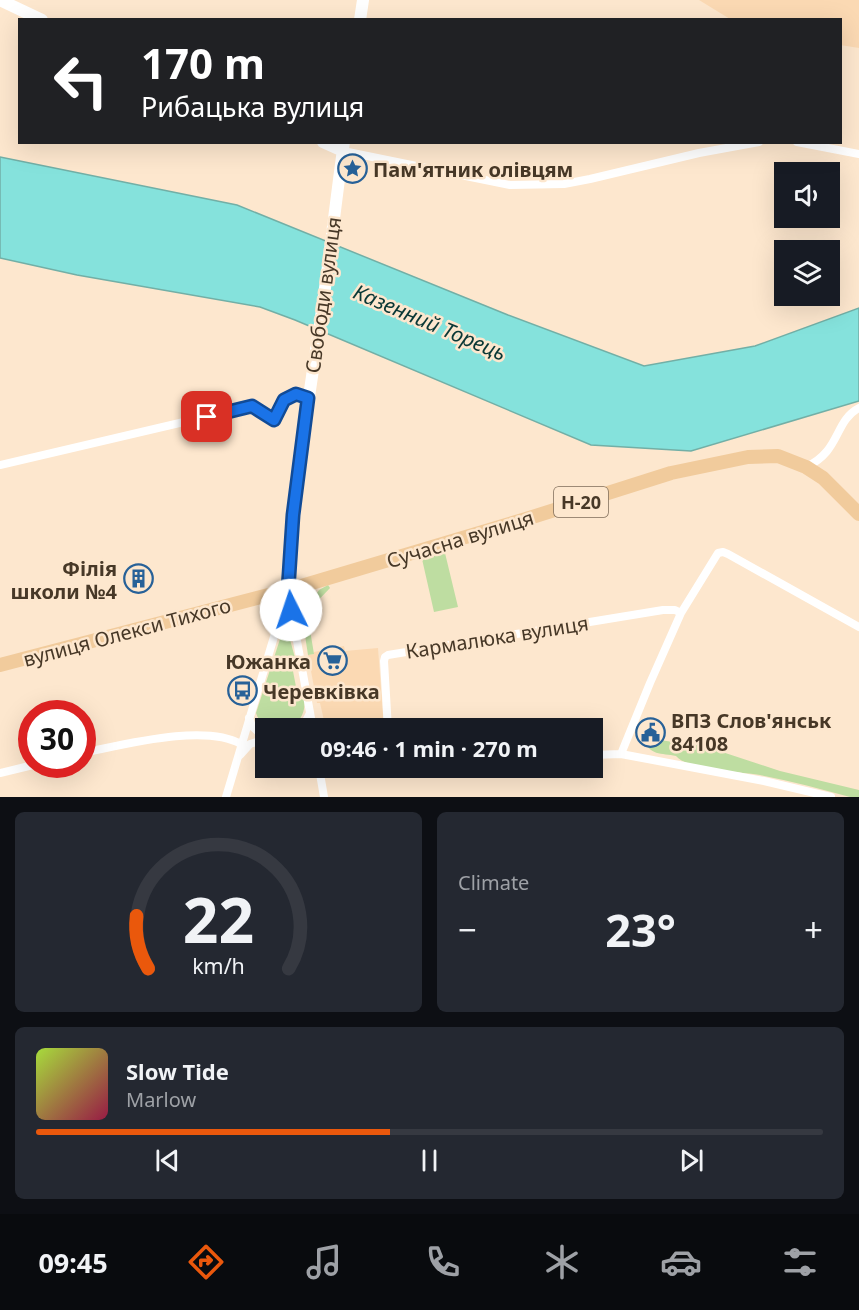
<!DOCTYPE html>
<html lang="en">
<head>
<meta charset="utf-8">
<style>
  :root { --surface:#171b24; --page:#242831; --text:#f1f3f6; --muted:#9ea1a6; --line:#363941; --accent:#ea580c }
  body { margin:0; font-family:"Noto Sans",sans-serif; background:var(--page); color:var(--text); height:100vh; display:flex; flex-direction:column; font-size:22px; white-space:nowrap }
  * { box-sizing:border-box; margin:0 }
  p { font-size:20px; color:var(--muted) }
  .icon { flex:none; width:33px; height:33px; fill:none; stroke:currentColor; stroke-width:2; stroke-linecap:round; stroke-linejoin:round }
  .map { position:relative; height:797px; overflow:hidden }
  .panel { display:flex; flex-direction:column; gap:15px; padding:15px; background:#0d0f14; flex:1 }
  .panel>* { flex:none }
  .hud { position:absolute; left:18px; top:18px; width:824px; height:126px; border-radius:0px; box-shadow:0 6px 24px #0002; background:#202124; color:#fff; overflow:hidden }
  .buttons { position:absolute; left:774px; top:162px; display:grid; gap:12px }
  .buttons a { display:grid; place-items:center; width:66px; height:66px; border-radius:0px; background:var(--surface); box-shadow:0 6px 24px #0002; font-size:30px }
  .speed { position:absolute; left:18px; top:700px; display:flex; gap:12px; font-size:30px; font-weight:700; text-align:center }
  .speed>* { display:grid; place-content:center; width:78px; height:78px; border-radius:50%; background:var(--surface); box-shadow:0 6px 24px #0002; line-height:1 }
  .speed .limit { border:9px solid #d22; background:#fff; color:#111 }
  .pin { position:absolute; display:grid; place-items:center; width:51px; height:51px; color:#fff; margin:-26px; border-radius:12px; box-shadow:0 3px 9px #0006 }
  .me { position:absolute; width:66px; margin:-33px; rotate:356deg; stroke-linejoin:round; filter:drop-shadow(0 0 4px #0008) }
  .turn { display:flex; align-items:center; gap:21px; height:126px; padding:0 24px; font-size:27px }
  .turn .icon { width:78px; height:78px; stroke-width:2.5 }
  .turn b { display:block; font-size:42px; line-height:51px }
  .big { font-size:45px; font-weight:700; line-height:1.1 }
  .panel .card { flex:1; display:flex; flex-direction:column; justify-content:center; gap:9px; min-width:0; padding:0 21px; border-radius:9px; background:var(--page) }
  .panel .dial { align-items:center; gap:0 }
  .dial svg { height:156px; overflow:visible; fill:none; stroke:var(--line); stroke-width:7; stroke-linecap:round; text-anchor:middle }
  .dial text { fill:var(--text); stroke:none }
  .song { display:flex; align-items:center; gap:18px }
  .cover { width:72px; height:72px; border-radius:9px; background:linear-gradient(135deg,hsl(80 70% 55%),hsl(340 70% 35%)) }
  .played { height:6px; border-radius:3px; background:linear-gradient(90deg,var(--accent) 45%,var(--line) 45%) }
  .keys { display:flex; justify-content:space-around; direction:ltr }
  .heat { display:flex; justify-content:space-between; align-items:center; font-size:33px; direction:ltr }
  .panel .tiles { flex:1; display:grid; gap:15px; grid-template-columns:1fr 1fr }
  .card:last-child { grid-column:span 2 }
  .trip { position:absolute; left:255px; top:718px; width:348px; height:60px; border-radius:0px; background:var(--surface); box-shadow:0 6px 24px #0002; font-weight:700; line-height:60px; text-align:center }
  .tab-bar { display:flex; height:96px; justify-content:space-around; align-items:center; background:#090b0e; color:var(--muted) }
  .tab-bar .icon { width:42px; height:42px }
  .tab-bar .active { color:var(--accent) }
  .tab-bar b { font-size:27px; color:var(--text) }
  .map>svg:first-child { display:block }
</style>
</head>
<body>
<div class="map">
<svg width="859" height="797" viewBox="0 0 859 797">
  <rect width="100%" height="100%" fill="#fde7ce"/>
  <path fill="#fbd9b3" d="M 699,0 L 859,0 L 859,48 L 840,45 L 840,20 L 730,19 Z
    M 344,646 L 345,651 L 378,648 L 384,729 L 326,729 L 320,703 L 317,703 L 308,655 L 314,654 L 314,652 Z"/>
  <path fill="#bedda1" d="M 445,553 L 458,607 L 434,612 L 422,559 Z
    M 328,585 L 330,588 L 307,612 L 314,654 L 308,655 L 302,616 L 319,590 Z
    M 286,633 L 289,636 L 297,665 L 292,666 L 298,697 L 304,697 C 310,733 264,739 256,713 L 281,636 Z
    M 644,738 L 704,746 L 780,771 L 859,790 L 859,797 L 850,797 C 821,789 791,781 760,775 C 742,772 687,770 676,756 C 662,753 648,756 644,738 Z"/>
  <path fill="#85e2dc" stroke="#72afa6" stroke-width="1.5" d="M 0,157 L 237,205 L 508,315 L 644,366 L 755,346 L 859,308 L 859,401 L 691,451 L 591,445 L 295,320 L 260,307 L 77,275 L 0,258 Z"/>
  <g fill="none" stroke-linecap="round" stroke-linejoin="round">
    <path stroke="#fff" stroke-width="8" d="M 797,142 L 859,154
      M 343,151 L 510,185 L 564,184 L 590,179 L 699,153 L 759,142
      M 0,465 L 252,406 L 274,420 L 284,401 L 296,394 L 308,398
      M 806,467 C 841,451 834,421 859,408
      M 289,597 L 313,729
      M 249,718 L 252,726 L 266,739
      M 302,729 L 310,713
      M 388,729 L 384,661 L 385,657 L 388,655 L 663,610 L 675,610 L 681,613
      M 82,753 C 123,745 204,723 241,744
      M 621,754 L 650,683 L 681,613 L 718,553 L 723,552 L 728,554 L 859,627
      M 240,755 L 250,744 L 266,739
      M 592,755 L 621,754 L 764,781 L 831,797
      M 319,768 L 324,797
      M 0,773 L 33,765
      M 320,774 L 394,768
      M 226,797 L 288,590"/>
    <path stroke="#fff" stroke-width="12" d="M 0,0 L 42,20
      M 360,20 L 363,0
      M 323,142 L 343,151
      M 288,590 C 293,505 305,421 318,337 C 328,272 335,207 344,142"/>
    <path stroke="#f1cb9c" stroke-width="14" d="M 0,665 L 288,590 L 526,519 L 671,473 L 748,457 L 778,456 L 806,467 L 823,478 L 859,514"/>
  </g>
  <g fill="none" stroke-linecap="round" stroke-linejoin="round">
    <defs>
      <path id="route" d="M 207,417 L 252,406 L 274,420 L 284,400 L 296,394 L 308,398 L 293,515 L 288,590 L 291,610"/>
    </defs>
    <use href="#route" stroke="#114b97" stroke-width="15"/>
    <use href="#route" stroke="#1a73e8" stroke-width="10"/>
  </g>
  <defs>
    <symbol id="sight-ring" viewBox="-11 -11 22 22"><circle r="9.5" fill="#fde7ce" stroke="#276198" stroke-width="1.5"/><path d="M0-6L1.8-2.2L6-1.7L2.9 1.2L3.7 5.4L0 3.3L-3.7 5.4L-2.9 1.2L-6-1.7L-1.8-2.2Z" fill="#276198"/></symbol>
    <symbol id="building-ring" viewBox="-11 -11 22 22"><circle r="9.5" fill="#fde7ce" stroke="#276198" stroke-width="1.5"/><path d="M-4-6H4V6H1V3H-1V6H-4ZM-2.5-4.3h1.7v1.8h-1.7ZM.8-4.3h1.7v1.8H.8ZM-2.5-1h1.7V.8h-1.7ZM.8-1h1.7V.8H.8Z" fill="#276198"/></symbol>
    <symbol id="supermarket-ring" viewBox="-11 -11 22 22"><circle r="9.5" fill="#fde7ce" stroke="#276198" stroke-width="1.5"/><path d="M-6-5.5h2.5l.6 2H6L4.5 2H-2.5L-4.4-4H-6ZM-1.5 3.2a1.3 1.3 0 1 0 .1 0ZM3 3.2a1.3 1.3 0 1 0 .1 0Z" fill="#276198"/></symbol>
    <symbol id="bus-ring" viewBox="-11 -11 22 22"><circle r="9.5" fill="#fde7ce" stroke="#276198" stroke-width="1.5"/><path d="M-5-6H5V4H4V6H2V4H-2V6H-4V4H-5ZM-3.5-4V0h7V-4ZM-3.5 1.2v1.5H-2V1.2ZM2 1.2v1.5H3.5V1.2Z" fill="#276198"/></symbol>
    <symbol id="civic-ring" viewBox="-11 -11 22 22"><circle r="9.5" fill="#fde7ce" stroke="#276198" stroke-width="1.5"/><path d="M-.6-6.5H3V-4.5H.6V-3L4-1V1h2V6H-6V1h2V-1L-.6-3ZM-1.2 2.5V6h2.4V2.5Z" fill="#276198"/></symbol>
  </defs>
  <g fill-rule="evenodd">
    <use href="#sight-ring" x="336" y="152" width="33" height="33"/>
    <use href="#building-ring" x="122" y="562" width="33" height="33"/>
    <use href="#supermarket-ring" x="316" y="644" width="33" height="33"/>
    <use href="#bus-ring" x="226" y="674" width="33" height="33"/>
    <use href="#civic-ring" x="634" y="716" width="33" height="33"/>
  </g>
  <g text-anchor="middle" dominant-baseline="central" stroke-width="5" stroke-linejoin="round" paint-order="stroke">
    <rect fill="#fde7ce" stroke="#7e6c59" stroke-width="1.5" x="554" y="487" width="54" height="30" rx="4.5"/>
    <g font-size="18" font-weight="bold" fill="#473827">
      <text x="581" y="502">Н-20</text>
    </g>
    <g font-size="20" font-weight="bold" fill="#473827" stroke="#fde7ce" text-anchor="start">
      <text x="373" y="169">Пам'ятник олівцям</text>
      <text x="117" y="568" text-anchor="end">Філія<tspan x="117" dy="23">школи №4</tspan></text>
      <text x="311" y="661" text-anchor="end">Южанка</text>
      <text x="263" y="691">Черевківка</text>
      <text x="671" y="720">ВПЗ Слов'янськ<tspan x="671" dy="23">84108</tspan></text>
    </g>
    <g font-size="20" fill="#473827" stroke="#fde7ce">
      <text transform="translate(323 295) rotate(-82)">Свободи вулиця</text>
      <text transform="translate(460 539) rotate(-17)">Сучасна вулиця</text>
      <text transform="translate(127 632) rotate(-15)">вулиця Олекси Тихого</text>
      <text transform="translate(497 637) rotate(-9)">Кармалюка вулиця</text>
    </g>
    <g font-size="21" font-style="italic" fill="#0a3836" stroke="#fde7ce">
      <text transform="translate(430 322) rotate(23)">Казенний Торець</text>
    </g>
  </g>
</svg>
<div class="buttons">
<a><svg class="icon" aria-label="sound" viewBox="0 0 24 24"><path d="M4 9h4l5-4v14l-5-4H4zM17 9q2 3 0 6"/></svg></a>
<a><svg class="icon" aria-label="layers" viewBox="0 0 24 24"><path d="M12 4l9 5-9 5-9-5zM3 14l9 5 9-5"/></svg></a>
</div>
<div class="speed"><div class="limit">30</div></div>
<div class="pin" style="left:207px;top:417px;background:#d93025"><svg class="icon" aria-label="arrive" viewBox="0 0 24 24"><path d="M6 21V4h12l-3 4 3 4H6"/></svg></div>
<svg class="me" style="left:291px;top:610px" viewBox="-20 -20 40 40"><circle r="19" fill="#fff"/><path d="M0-13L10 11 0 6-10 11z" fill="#1a73e8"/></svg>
<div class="trip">09:46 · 1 min · 270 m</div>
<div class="hud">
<div class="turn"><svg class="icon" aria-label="left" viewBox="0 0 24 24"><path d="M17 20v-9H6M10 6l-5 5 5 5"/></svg><div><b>170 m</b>Рибацька вулиця</div></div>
</div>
</div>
<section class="panel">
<div class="tiles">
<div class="card dial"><svg viewBox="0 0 100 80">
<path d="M14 69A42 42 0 1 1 86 69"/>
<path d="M14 69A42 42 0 0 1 8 42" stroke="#ea580c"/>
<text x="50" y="56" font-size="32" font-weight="700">22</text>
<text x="50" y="72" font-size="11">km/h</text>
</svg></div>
<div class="card"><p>Climate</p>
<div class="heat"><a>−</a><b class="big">23°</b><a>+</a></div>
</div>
<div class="card">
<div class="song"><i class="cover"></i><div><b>Slow Tide</b><p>Marlow</p></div></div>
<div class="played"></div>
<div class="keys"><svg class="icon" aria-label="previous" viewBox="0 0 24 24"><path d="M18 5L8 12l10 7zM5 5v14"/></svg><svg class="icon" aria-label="pause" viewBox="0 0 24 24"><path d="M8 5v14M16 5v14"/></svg><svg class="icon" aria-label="next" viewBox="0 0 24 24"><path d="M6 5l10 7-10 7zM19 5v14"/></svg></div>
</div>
</div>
</section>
<nav class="tab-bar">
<b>09:45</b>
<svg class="icon active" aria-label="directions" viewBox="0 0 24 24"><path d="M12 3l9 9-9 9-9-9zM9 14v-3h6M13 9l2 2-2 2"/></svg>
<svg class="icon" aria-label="music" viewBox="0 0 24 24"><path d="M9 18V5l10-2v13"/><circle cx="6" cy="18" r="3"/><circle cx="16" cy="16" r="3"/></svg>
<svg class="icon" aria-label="phone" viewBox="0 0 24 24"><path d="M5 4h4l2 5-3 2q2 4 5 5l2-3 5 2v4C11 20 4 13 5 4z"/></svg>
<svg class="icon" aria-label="climate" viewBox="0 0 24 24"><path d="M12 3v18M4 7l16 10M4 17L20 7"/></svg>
<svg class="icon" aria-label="car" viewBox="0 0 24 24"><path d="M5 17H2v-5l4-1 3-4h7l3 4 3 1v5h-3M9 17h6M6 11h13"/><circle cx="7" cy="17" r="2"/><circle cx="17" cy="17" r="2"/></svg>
<svg class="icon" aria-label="filters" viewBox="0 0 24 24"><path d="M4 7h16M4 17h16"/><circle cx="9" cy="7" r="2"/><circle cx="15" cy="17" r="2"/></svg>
</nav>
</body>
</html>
